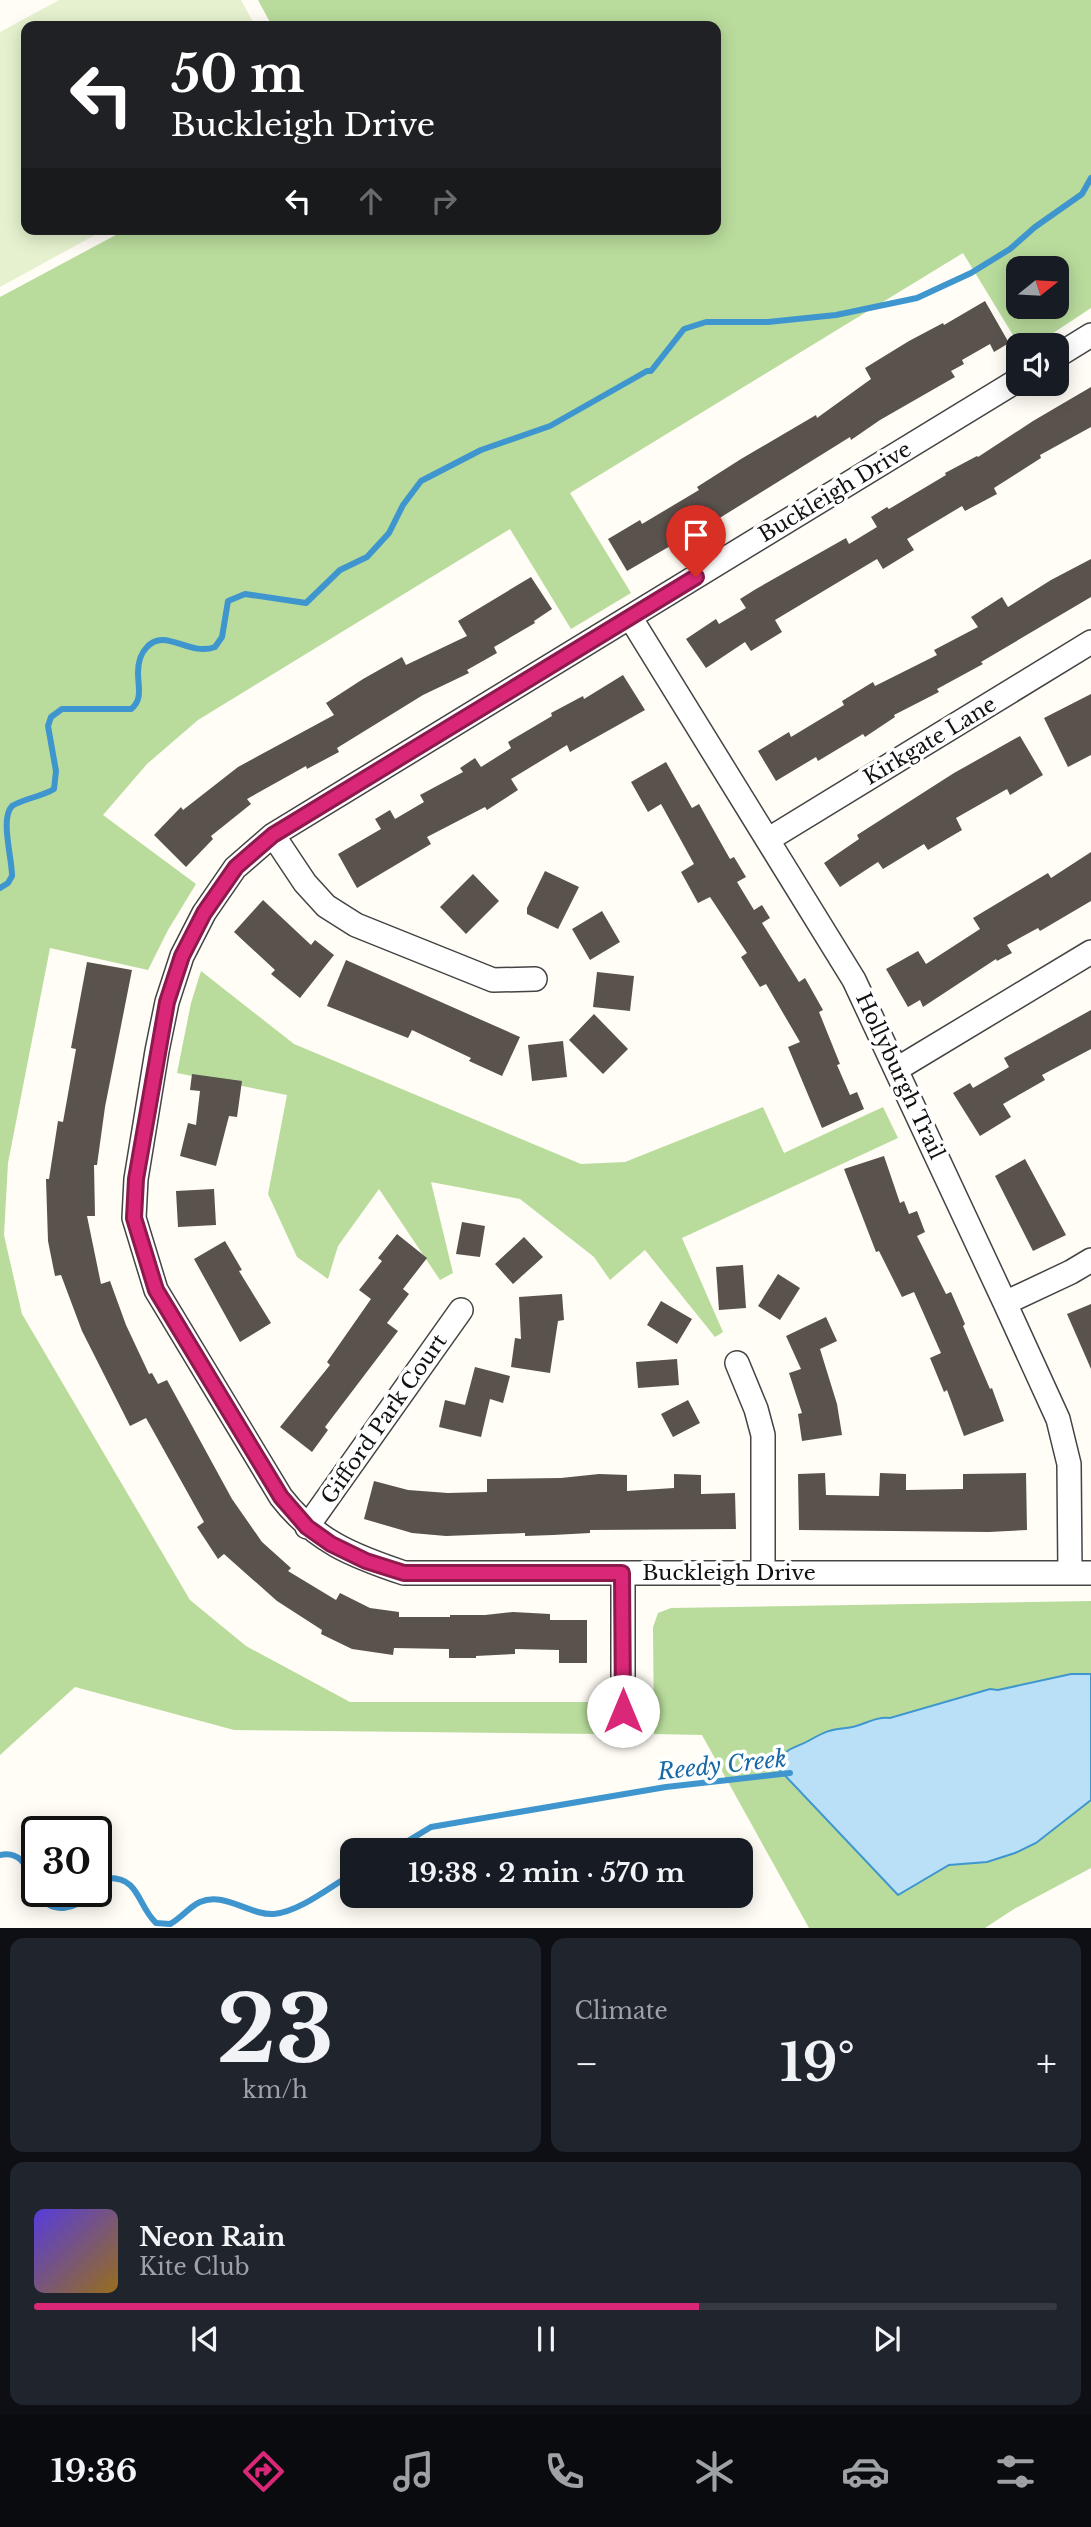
<!DOCTYPE html>
<html lang="en">
<head>
<meta charset="utf-8">
<style>
  :root { --surface:#171b24; --page:#20242c; --text:#f1f3f6; --muted:#9ea1a6; --line:#363941; --accent:#db2777 }
  body { margin:0; font-family:"Libre Baskerville",serif; background:var(--page); color:var(--text); height:100vh; display:flex; flex-direction:column; font-size:26px; white-space:nowrap }
  * { box-sizing:border-box; margin:0 }
  p { font-size:23px; color:var(--muted) }
  .icon { flex:none; width:38px; height:38px; fill:none; stroke:currentColor; stroke-width:2; stroke-linecap:round; stroke-linejoin:round }
  .map { position:relative; height:1928px; overflow:hidden }
  .sheet { display:flex; flex-direction:column; gap:10px; padding:10px; background:#0d0f14; flex:1 }
  .sheet>* { flex:none }
  .top-card { position:absolute; left:21px; top:21px; width:700px; height:214px; border-radius:14px; box-shadow:0 4px 18px #0003; background:#202124; color:#fff; overflow:hidden }
  .needle { width:46px; rotate:72deg }
  .buttons { position:absolute; left:1006px; top:256px; display:grid; gap:14px }
  .buttons a { display:grid; place-items:center; width:63px; height:63px; border-radius:14px; background:var(--surface); box-shadow:0 4px 18px #0003; font-size:35px }
  .speed { position:absolute; left:21px; top:1816px; display:flex; gap:14px; font-size:35px; font-weight:700; text-align:center }
  .speed>* { display:grid; place-content:center; width:91px; height:91px; border-radius:50%; background:var(--surface); box-shadow:0 4px 18px #0003; line-height:1 }
  .speed .limit { border:4px solid #111; border-radius:10px; background:#fff; color:#111 }
  .pin { position:absolute; display:grid; place-items:center; width:60px; height:60px; color:#fff; margin:-72px -30px; border-radius:50% 50% 50% 0; rotate:-45deg; box-shadow:0 0 7px #0007 }
  .pin .icon { rotate:45deg }
  .me { position:absolute; width:77px; margin:-38px; rotate:0deg; stroke-linejoin:round; filter:drop-shadow(0 0 5px #0008) }
  .turn { display:flex; align-items:center; gap:24px; height:147px; padding:0 35px; font-size:32px }
  .turn .icon { width:91px; height:91px; stroke-width:2.5 }
  .turn b { display:block; font-size:49px; line-height:60px }
  .lanes { display:flex; align-items:center; height:66px; padding:0 35px; background:#0003; justify-content:center; gap:35px; direction:ltr }
  .lanes .off { opacity:.35 }
  .big { font-size:52px; font-weight:800; line-height:1.1 }
  .sheet .widget { flex:1; display:flex; flex-direction:column; justify-content:center; gap:10px; min-width:0; padding:0 24px; border-radius:14px; background:var(--page) }
  .sheet .dial { align-items:center; gap:0 }
  .dial b { font-size:91px; line-height:1 }
  .song { display:flex; align-items:center; gap:21px }
  .cover { width:84px; height:84px; border-radius:10px; background:linear-gradient(135deg,hsl(250 70% 55%),hsl(40 70% 35%)) }
  .played { height:7px; border-radius:4px; background:linear-gradient(90deg,var(--accent) 65%,var(--line) 65%) }
  .keys { display:flex; justify-content:space-around; direction:ltr }
  .heat { display:flex; justify-content:space-between; align-items:center; font-size:38px; direction:ltr }
  .sheet .tiles { flex:1; display:grid; gap:10px; grid-template-columns:1fr 1fr }
  .widget:last-child { grid-column:span 2 }
  .trip { position:absolute; left:340px; top:1838px; width:413px; height:70px; border-radius:14px; background:var(--surface); box-shadow:0 4px 18px #0003; font-weight:800; line-height:70px; text-align:center }
  .menu { display:flex; height:112px; justify-content:space-around; align-items:center; background:#090b0e; color:var(--muted) }
  .menu .icon { width:49px; height:49px }
  .menu .on { color:var(--accent) }
  .menu b { font-size:32px; color:var(--text) }
  .map>svg:first-child { display:block }
</style>
</head>
<body>
<div class="map">
<svg width="1091" height="1929" viewBox="0 0 1091 1929">
  <rect width="100%" height="100%" fill="#fffdf5"/>
  <path fill="#b9dc9c" fill-rule="evenodd" d="M 258,0 L 1091,0 L 1091,308 L 1035,345 L 1019,345 L 963,253 L 570,493 L 631,593 L 571,629 L 510,529 L 198,720 L 147,764 L 103,815 L 196,884 L 168,930 L 148,970 L 50,948 L 8,1163 L 4,1235 L 22,1314 L 190,1600 L 246,1646 L 350,1702 L 599,1702 L 599,1734 L 234,1730 L 75,1687 L 0,1755 L 0,297 L 127,229 L 716,229 L 716,26 L 272,26 ZM 1018,268 L 1057,268 L 1057,306 L 1018,306 Z
    M 201,971 L 294,1044 L 581,1164 L 625,1162 L 763,1107 L 784,1153 L 883,1107 L 898,1138 L 682,1238 L 723,1332 L 715,1337 L 645,1250 L 610,1280 L 594,1257 L 520,1199 L 431,1182 L 453,1273 L 440,1280 L 379,1189 L 338,1246 L 328,1279 L 297,1257 L 268,1194 L 287,1095 L 177,1073 L 191,1003 Z
    M 1091,1601 L 1091,1868 L 1014,1909 L 985,1928 L 809,1928 L 702,1735 L 654,1734 L 653,1627 L 658,1613 L 671,1608 Z"/>
  <path fill="#e6f2cf" d="M 59,0 L 241,0 L 255,26 L 26,26 L 26,229 L 106,229 L 0,287 L 0,32 Z"/>
  <path fill="#b9e0f7" stroke="#3f96cf" stroke-width="2" d="M 1071,1674 L 1091,1674 L 1091,1800 L 1036,1843 L 1015,1853 L 987,1862 L 949,1865 L 898,1895 L 776,1766 C 787,1745 793,1750 810,1740 C 826,1731 829,1730 846,1728 C 862,1727 874,1716 890,1718 L 990,1689 L 998,1690 Z"/>
  <g fill="none" stroke-linecap="round" stroke-linejoin="round">
    <path stroke="#3f96cf" stroke-width="6" d="M 0,888 L 8,883 L 12,876 C 12,857 0,819 12,806 C 25,798 41,797 54,789 L 56,771 L 48,726 L 51,717 L 62,709 L 131,709 C 143,700 138,686 138,673 C 138,663 140,654 147,647 C 165,627 189,657 215,647 L 222,637 L 228,601 L 245,594 L 306,603 L 340,570 L 367,557 L 389,533 L 403,505 L 421,481 L 481,450 L 550,426 L 647,371 L 651,371 L 684,329 L 706,322 L 768,322 L 836,315 L 917,298 L 971,273 L 1010,249 L 1035,227 L 1082,194 L 1091,178
      M 393,1850 L 431,1827 L 666,1787 L 790,1773
      M 0,1855 C 23,1850 28,1871 37,1888
      M 96,1890 L 109,1878 C 140,1878 137,1905 156,1923 L 170,1924 C 181,1918 189,1907 200,1902 C 224,1891 251,1916 274,1914 C 299,1912 330,1887 352,1874
      M 38,1892 C 51,1918 77,1908 95,1892"/>
  </g>
  <path fill="#5a524d" d="M 985,301 L 1009,343 L 994,352 L 990,344 L 962,360 L 964,364 L 951,371 L 955,377 L 880,420 L 851,440 L 850,437 L 673,547 L 672,545 L 627,571 L 608,539 L 640,520 L 642,524 L 699,490 L 697,487 L 741,459 L 816,415 L 817,418 L 871,379 L 865,368 L 909,341 L 943,323 L 944,325 Z
    M 1091,387 L 1091,427 L 1040,455 L 1041,458 L 994,488 L 997,494 L 965,511 L 962,506 L 907,539 L 914,550 L 883,569 L 877,559 L 775,620 L 782,632 L 751,651 L 745,642 L 706,668 L 686,639 L 716,619 L 719,624 L 746,608 L 740,599 L 756,589 L 846,538 L 849,544 L 877,527 L 871,517 L 887,507 L 889,509 L 946,475 L 945,473 L 977,456 L 978,457 L 1033,421 Z
    M 1091,559 L 1091,597 L 981,662 L 983,664 L 937,689 L 939,692 L 894,715 L 895,717 L 865,737 L 863,734 L 818,761 L 816,757 L 776,781 L 758,751 L 789,732 L 791,737 L 844,705 L 842,701 L 873,682 L 875,686 L 937,655 L 934,650 L 978,627 L 971,617 L 1002,597 L 1008,607 L 1051,580 Z
    M 531,577 L 552,609 L 534,621 L 535,623 L 494,647 L 497,653 L 467,670 L 469,673 L 423,695 L 337,748 L 339,752 L 307,769 L 306,766 L 247,799 L 251,804 L 211,836 L 213,839 L 186,867 L 154,835 L 181,807 L 183,810 L 238,767 L 334,715 L 326,703 L 363,679 L 402,657 L 406,665 L 467,636 L 458,621 Z
    M 623,675 L 645,710 L 570,752 L 567,745 L 511,779 L 518,790 L 487,810 L 485,807 L 427,837 L 431,844 L 357,888 L 338,854 L 381,829 L 375,819 L 390,810 L 395,819 L 424,802 L 420,795 L 463,772 L 460,768 L 475,758 L 481,767 L 511,748 L 508,742 L 552,716 L 551,713 L 583,696 L 584,699 Z
    M 1091,694 L 1091,755 L 1068,767 L 1044,718 Z
    M 1020,736 L 1043,775 L 1010,795 L 1007,789 L 956,818 L 962,830 L 928,850 L 924,844 L 883,869 L 878,862 L 840,887 L 824,863 L 859,839 L 857,835 L 954,773 Z
    M 666,762 L 692,808 L 699,804 L 730,859 L 734,857 L 746,877 L 737,882 L 754,910 L 762,905 L 770,918 L 762,923 L 799,982 L 805,978 L 823,1010 L 819,1012 L 840,1064 L 837,1065 L 850,1095 L 857,1092 L 864,1109 L 822,1128 L 788,1047 L 800,1042 L 766,984 L 760,987 L 741,957 L 747,953 L 710,897 L 698,903 L 681,872 L 694,864 L 661,804 L 648,812 L 631,782 Z
    M 1091,852 L 1091,901 L 1040,931 L 1038,928 L 1007,945 L 1012,953 L 997,961 L 996,959 L 923,1007 L 920,1000 L 908,1007 L 886,969 L 918,951 L 926,964 L 980,929 L 973,918 L 1048,873 L 1051,878 Z
    M 545,871 L 579,887 L 558,929 L 527,914 L 527,908 Z
    M 473,874 L 499,901 L 466,934 L 440,907 Z
    M 263,900 L 311,945 L 315,940 L 334,955 L 300,998 L 271,974 L 275,970 L 234,932 Z
    M 602,911 L 620,942 L 590,960 L 572,929 Z
    M 346,960 L 520,1037 L 502,1076 L 469,1061 L 471,1058 L 412,1030 L 408,1038 L 327,1006 Z
    M 87,962 L 132,970 L 105,1107 L 97,1165 L 94,1165 L 95,1216 L 87,1216 L 101,1284 L 110,1281 L 126,1325 L 149,1374 L 152,1373 L 158,1384 L 167,1380 L 232,1499 L 262,1542 L 291,1568 L 288,1571 L 336,1600 L 340,1593 L 370,1608 L 399,1612 L 399,1617 L 450,1617 L 450,1615 L 485,1615 L 513,1612 L 550,1614 L 550,1620 L 587,1620 L 587,1663 L 559,1663 L 559,1650 L 515,1649 L 515,1654 L 476,1656 L 476,1658 L 449,1658 L 449,1649 L 394,1648 L 393,1655 L 352,1649 L 321,1634 L 322,1630 L 277,1601 L 224,1554 L 218,1559 L 197,1527 L 204,1522 L 146,1418 L 130,1426 L 82,1331 L 61,1275 L 55,1276 L 48,1241 L 46,1179 L 49,1179 L 58,1121 L 63,1122 L 76,1049 L 71,1048 Z
    M 597,972 L 634,976 L 630,1011 L 593,1007 Z
    M 1091,1010 L 1091,1049 L 1042,1075 L 1045,1080 L 1003,1104 L 1011,1117 L 980,1136 L 953,1093 L 970,1083 L 973,1088 L 1009,1067 L 1004,1058 Z
    M 594,1014 L 628,1049 L 603,1074 L 569,1040 Z
    M 563,1041 L 567,1077 L 532,1081 L 528,1045 Z
    M 192,1074 L 242,1081 L 237,1117 L 229,1116 L 216,1166 L 180,1156 L 188,1123 L 196,1125 L 200,1091 L 190,1090 Z
    M 884,1156 L 900,1203 L 904,1201 L 909,1214 L 917,1211 L 925,1232 L 917,1236 L 946,1294 L 951,1292 L 965,1324 L 963,1326 L 990,1389 L 992,1388 L 1004,1421 L 964,1436 L 947,1390 L 944,1392 L 930,1358 L 941,1353 L 914,1292 L 902,1297 L 879,1251 L 876,1252 L 844,1169 Z
    M 1025,1159 L 1066,1235 L 1033,1251 L 995,1176 Z
    M 214,1189 L 216,1225 L 178,1227 L 176,1191 Z
    M 462,1222 L 485,1226 L 480,1257 L 456,1254 Z
    M 397,1234 L 427,1258 L 403,1289 L 409,1294 L 387,1323 L 398,1331 L 325,1427 L 328,1430 L 312,1452 L 280,1427 L 330,1365 L 327,1362 L 371,1299 L 359,1290 L 382,1261 L 378,1258 Z
    M 524,1237 L 543,1257 L 513,1284 L 495,1264 Z
    M 225,1241 L 242,1270 L 239,1271 L 271,1323 L 240,1342 L 194,1259 Z
    M 743,1265 L 746,1308 L 719,1310 L 716,1267 Z
    M 778,1274 L 800,1288 L 780,1320 L 758,1306 Z
    M 562,1294 L 564,1320 L 558,1321 L 550,1373 L 511,1367 L 515,1338 L 521,1339 L 519,1297 Z
    M 661,1301 L 692,1319 L 677,1344 L 647,1325 Z
    M 1091,1304 L 1091,1369 L 1067,1314 Z
    M 826,1317 L 837,1341 L 820,1349 L 837,1404 L 842,1435 L 802,1441 L 798,1414 L 802,1413 L 789,1373 L 801,1369 L 786,1336 Z
    M 677,1359 L 679,1385 L 638,1388 L 636,1362 Z
    M 475,1367 L 510,1376 L 503,1403 L 490,1399 L 481,1437 L 439,1427 L 445,1400 L 465,1405 Z
    M 688,1400 L 700,1423 L 673,1437 L 661,1414 Z
    M 825,1473 L 826,1495 L 879,1496 L 880,1473 L 906,1474 L 906,1490 L 963,1489 L 963,1474 L 1026,1473 L 1027,1530 L 989,1532 L 799,1530 L 798,1474 Z
    M 599,1474 L 627,1475 L 627,1491 L 674,1488 L 674,1474 L 701,1475 L 701,1494 L 735,1493 L 736,1529 L 590,1530 L 590,1533 L 553,1535 L 525,1536 L 525,1533 L 446,1536 L 412,1533 L 364,1519 L 374,1481 L 408,1490 L 448,1493 L 487,1492 L 487,1479 L 561,1478 Z"/>
  <g fill="none" stroke-linecap="round" stroke-linejoin="round">
    <defs>
      <path id="street" d="M 1057,356 L 1091,335
        M 1018,380 L 273,835 L 235,868 L 204,913 L 182,956 L 167,1002 L 157,1051 L 136,1179 L 134,1218 L 156,1290 L 281,1497 C 315,1541 353,1556 404,1573 L 1091,1573
        M 630,617 L 854,980 L 1005,1303 L 1058,1419 L 1069,1464 L 1070,1573
        M 273,835 L 305,883 L 326,906 L 356,925 L 493,980 L 535,979
        M 769,839 L 1091,642
        M 897,1069 L 1091,952
        M 1005,1303 L 1071,1272 L 1091,1260
        M 737,1363 L 756,1409 L 763,1435 L 763,1573
        M 307,1527 L 461,1310
        M 623,1573 L 623,1711"/>
    </defs>
    <use href="#street" stroke="#444" stroke-width="26"/>
    <use href="#street" stroke="#fff" stroke-width="23"/>
  </g>
  <g fill="none" stroke-linecap="round" stroke-linejoin="round">
    <defs>
      <path id="route" d="M 623,1711 L 622,1573 L 404,1573 L 366,1561 L 331,1544 L 307,1527 L 281,1497 L 156,1290 L 134,1218 L 136,1179 L 167,1002 L 182,956 L 204,913 L 236,867 L 273,835 L 696,577"/>
    </defs>
    <use href="#route" stroke="#8e194d" stroke-width="18"/>
    <use href="#route" stroke="#db2777" stroke-width="12"/>
  </g>
  <g text-anchor="middle" dominant-baseline="central" stroke-width="7" stroke-linejoin="round" paint-order="stroke">
    <g font-size="21" fill="#111" stroke="#fff">
      <text transform="translate(835 492) rotate(-31)">Buckleigh Drive</text>
      <text transform="translate(930 741) rotate(-31)">Kirkgate Lane</text>
      <text transform="translate(900 1076) rotate(65)">Hollyburgh Trail</text>
      <text transform="translate(384 1419) rotate(-55)">Gifford Park Court</text>
      <text x="729" y="1573">Buckleigh Drive</text>
    </g>
    <g font-size="23" font-style="italic" fill="#1768a6" stroke="#fff">
      <text transform="translate(722 1765) rotate(-6)">Reedy Creek</text>
    </g>
  </g>
</svg>
<div class="buttons">
<a><svg class="needle" viewBox="-14 -14 28 28"><path d="M0-13l5 13h-10z" fill="#e53935"/><path d="M0 13l5-13h-10z" fill="#9ea1a6"/></svg></a>
<a><svg class="icon" aria-label="sound" viewBox="0 0 24 24"><path d="M4 9h4l5-4v14l-5-4H4zM17 9q2 3 0 6"/></svg></a>
</div>
<div class="speed"><div class="limit">30</div></div>
<div class="pin" style="left:696px;top:577px;background:#d93025"><svg class="icon" aria-label="arrive" viewBox="0 0 24 24"><path d="M6 21V4h12l-3 4 3 4H6"/></svg></div>
<svg class="me" style="left:623px;top:1711px" viewBox="-20 -20 40 40"><circle r="19" fill="#fff"/><path d="M0-13L10 11 0 6-10 11z" fill="#db2777"/></svg>
<div class="trip">19:38 · 2 min · 570 m</div>
<div class="top-card">
<div class="turn"><svg class="icon" aria-label="left" viewBox="0 0 24 24"><path d="M17 20v-9H6M10 6l-5 5 5 5"/></svg><div><b>50 m</b>Buckleigh Drive</div></div>
<div class="lanes"><svg class="icon" aria-label="left" viewBox="0 0 24 24"><path d="M17 20v-9H6M10 6l-5 5 5 5"/></svg><svg class="icon off" aria-label="ahead" viewBox="0 0 24 24"><path d="M12 20V5M6 11l6-6 6 6"/></svg><svg class="icon off" aria-label="right" viewBox="0 0 24 24"><path d="M7 20v-9h11M14 6l5 5-5 5"/></svg></div>
</div>
</div>
<section class="sheet">
<div class="tiles">
<div class="widget dial"><b>23</b><p>km/h</p></div>
<div class="widget"><p>Climate</p>
<div class="heat"><a>−</a><b class="big">19°</b><a>+</a></div>
</div>
<div class="widget">
<div class="song"><i class="cover"></i><div><b>Neon Rain</b><p>Kite Club</p></div></div>
<div class="played"></div>
<div class="keys"><svg class="icon" aria-label="previous" viewBox="0 0 24 24"><path d="M18 5L8 12l10 7zM5 5v14"/></svg><svg class="icon" aria-label="pause" viewBox="0 0 24 24"><path d="M8 5v14M16 5v14"/></svg><svg class="icon" aria-label="next" viewBox="0 0 24 24"><path d="M6 5l10 7-10 7zM19 5v14"/></svg></div>
</div>
</div>
</section>
<nav class="menu">
<b>19:36</b>
<svg class="icon on" aria-label="directions" viewBox="0 0 24 24"><path d="M12 3l9 9-9 9-9-9zM9 14v-3h6M13 9l2 2-2 2"/></svg>
<svg class="icon" aria-label="music" viewBox="0 0 24 24"><path d="M9 18V5l10-2v13"/><circle cx="6" cy="18" r="3"/><circle cx="16" cy="16" r="3"/></svg>
<svg class="icon" aria-label="phone" viewBox="0 0 24 24"><path d="M5 4h4l2 5-3 2q2 4 5 5l2-3 5 2v4C11 20 4 13 5 4z"/></svg>
<svg class="icon" aria-label="climate" viewBox="0 0 24 24"><path d="M12 3v18M4 7l16 10M4 17L20 7"/></svg>
<svg class="icon" aria-label="car" viewBox="0 0 24 24"><path d="M5 17H2v-5l4-1 3-4h7l3 4 3 1v5h-3M9 17h6M6 11h13"/><circle cx="7" cy="17" r="2"/><circle cx="17" cy="17" r="2"/></svg>
<svg class="icon" aria-label="filters" viewBox="0 0 24 24"><path d="M4 7h16M4 17h16"/><circle cx="9" cy="7" r="2"/><circle cx="15" cy="17" r="2"/></svg>
</nav>
</body>
</html>
